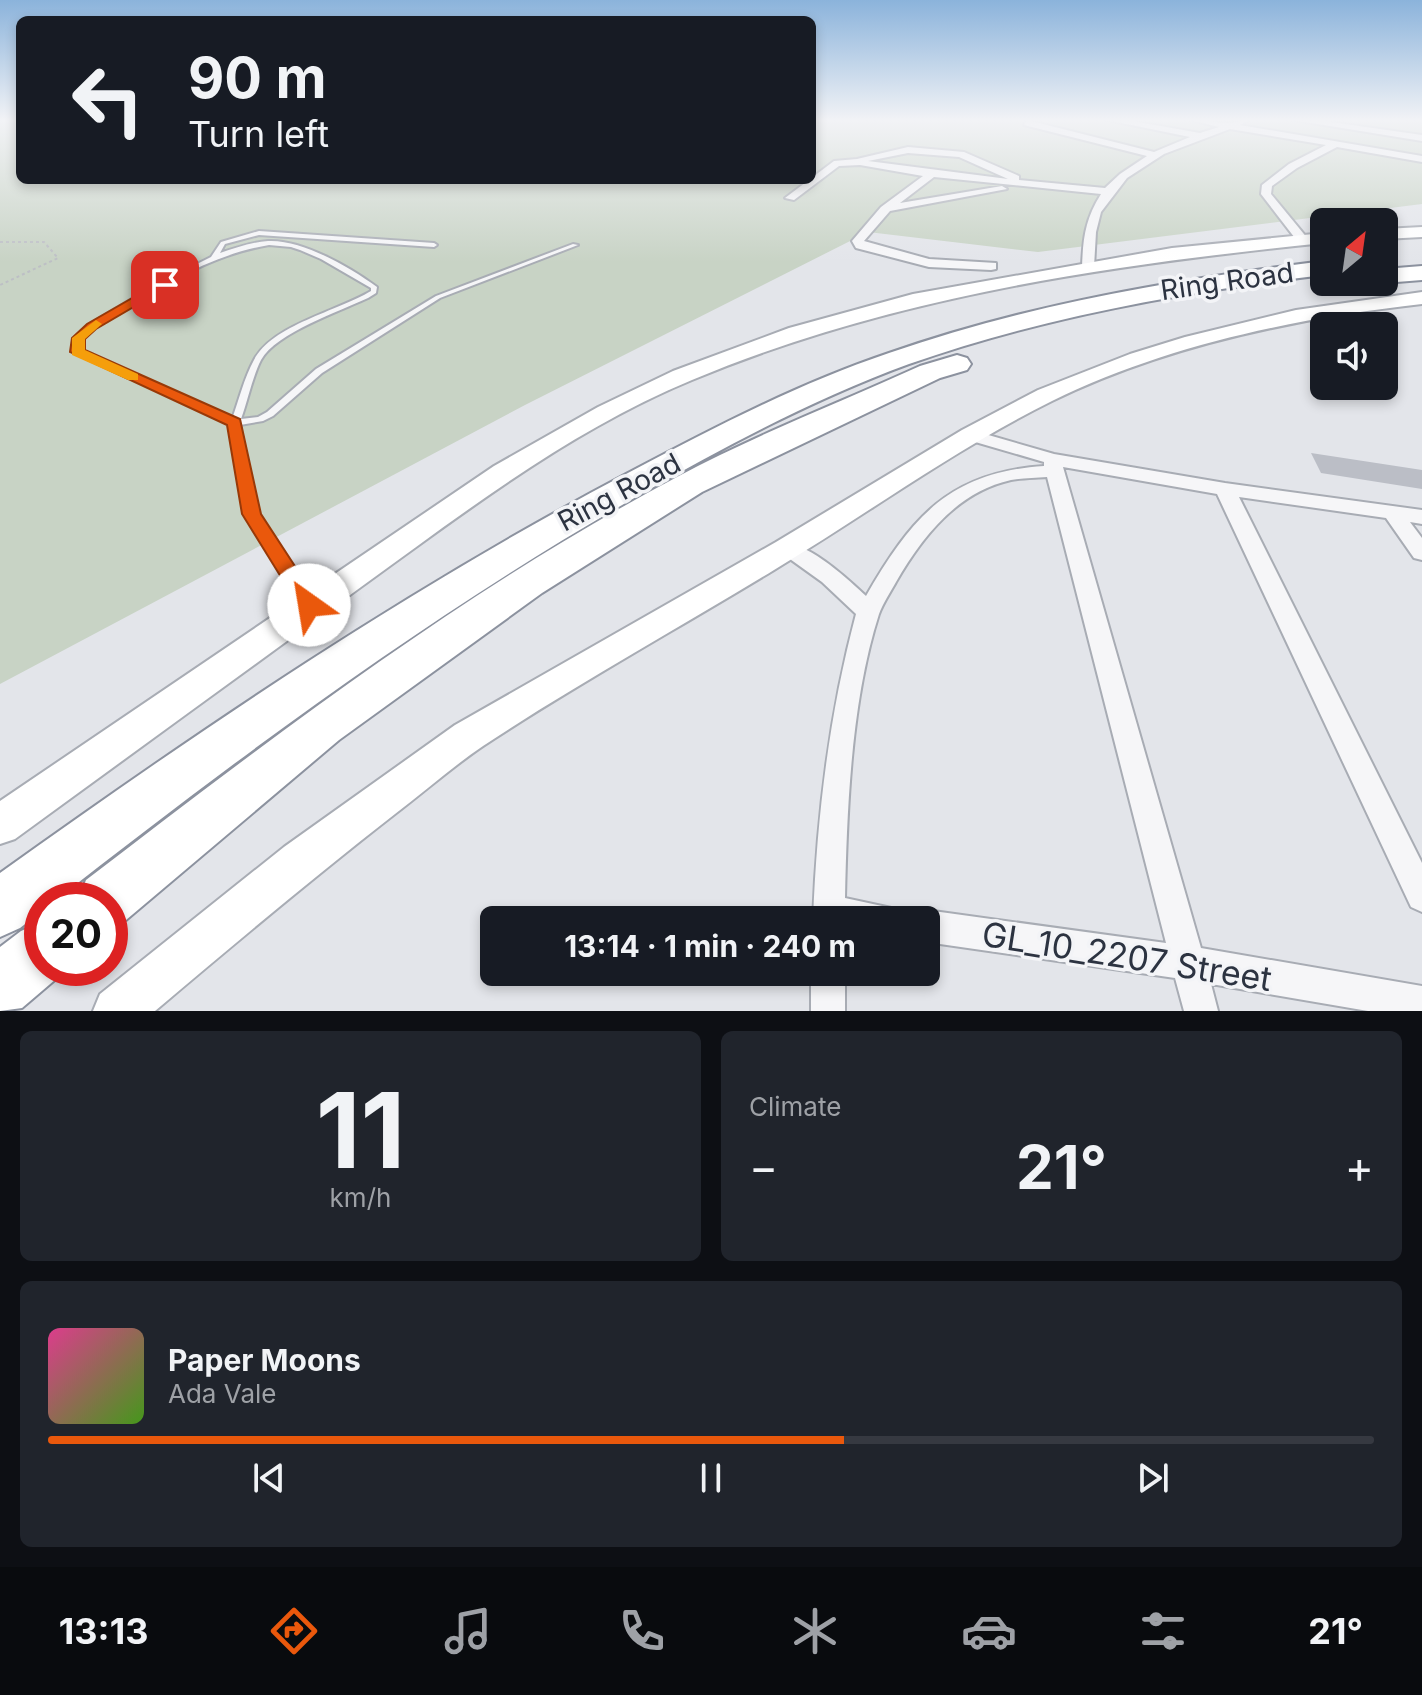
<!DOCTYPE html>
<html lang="en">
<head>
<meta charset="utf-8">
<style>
  :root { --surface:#171b24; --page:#20242c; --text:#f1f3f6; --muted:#9ea1a6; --line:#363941; --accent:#ea580c }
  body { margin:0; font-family:Inter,sans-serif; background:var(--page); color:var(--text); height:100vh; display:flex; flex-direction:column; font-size:30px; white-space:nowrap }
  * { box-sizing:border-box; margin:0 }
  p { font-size:26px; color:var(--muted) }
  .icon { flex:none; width:44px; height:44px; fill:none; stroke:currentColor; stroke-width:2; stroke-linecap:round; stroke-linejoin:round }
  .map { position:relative; height:1011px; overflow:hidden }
  .details { display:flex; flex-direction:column; gap:20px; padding:20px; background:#0d0f14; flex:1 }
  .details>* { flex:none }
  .guide { position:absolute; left:16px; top:16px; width:800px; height:168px; border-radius:12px; box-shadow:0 4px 12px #0003; background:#171b24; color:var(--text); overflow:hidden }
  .needle { width:52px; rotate:29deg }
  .fabs { position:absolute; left:1310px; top:208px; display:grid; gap:16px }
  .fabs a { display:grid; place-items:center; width:88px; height:88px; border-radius:12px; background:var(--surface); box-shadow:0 4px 12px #0003; font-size:40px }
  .speed { position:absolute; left:24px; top:882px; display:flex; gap:16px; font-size:40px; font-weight:700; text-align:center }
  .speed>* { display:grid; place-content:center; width:104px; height:104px; border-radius:50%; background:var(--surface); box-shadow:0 4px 12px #0003; line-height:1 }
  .speed .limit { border:12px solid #d22; background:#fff; color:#111 }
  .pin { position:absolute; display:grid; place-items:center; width:68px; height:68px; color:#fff; margin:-34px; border-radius:16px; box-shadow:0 4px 12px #0006 }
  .me { position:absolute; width:88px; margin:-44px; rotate:328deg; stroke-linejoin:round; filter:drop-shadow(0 0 6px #0008) }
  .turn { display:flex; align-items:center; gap:28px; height:168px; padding:0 40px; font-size:36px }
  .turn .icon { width:104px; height:104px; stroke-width:2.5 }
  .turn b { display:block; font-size:56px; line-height:68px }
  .big { font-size:60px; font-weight:700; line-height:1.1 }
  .details .tile { flex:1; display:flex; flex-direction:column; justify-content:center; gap:12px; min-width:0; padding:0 28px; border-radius:12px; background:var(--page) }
  .details .dial { align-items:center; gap:0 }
  .dial b { font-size:104px; line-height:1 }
  .song { display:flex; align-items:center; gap:24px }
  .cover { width:96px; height:96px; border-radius:12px; background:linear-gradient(135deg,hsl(330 70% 55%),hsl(100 70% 35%)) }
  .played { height:8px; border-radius:4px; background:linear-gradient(90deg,var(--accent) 60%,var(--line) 60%) }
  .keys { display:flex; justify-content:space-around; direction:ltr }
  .heat { display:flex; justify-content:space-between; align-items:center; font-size:44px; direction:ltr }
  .details .tiles { flex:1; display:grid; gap:20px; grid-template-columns:1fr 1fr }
  .tile:last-child { grid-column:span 2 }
  .trip { position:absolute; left:480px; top:906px; width:460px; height:80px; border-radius:12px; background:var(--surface); box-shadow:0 4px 12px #0003; font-weight:700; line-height:80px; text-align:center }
  .tab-bar { display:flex; height:128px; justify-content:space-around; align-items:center; background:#090b0e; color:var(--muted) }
  .tab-bar .icon { width:56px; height:56px }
  .tab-bar .on { color:var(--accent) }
  .tab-bar b { font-size:36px; color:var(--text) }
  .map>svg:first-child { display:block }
</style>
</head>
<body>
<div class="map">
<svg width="1422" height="1011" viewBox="0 0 1422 1011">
  <rect width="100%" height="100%" fill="#e3e5ea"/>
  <path fill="#c8d3c5" d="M 0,120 L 20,120 L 20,180 L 812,180 L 812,120 L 1422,120 L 1422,204 L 1038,252 L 868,232 L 525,405 L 0,684 Z"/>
  <path fill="#bbbec6" d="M 1311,453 L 1422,470 L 1422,489 L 1321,473 Z"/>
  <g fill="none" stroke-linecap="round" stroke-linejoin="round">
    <defs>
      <path id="lane" d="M 259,231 L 434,243 L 437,245 L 434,247 L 259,235 L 225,244 L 220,253 C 235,248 252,242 268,241 C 302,239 351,268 377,287 L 376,293 L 368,298 C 340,311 276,333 261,360 C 253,375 247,403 241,419 L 258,417 L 267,412 L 316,369 L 436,296 L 573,244 L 578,245 L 440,298 L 322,373 L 273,416 L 263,421 L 240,425 L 257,514 L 315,604 L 313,607 L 305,607 L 247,514 L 231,424 L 73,352 L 75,338 L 88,325 L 159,283 L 211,257 L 221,242 ZM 269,245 L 291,247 L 300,250 L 321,259 L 371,288 L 371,291 C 338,311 272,325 254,360 C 244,378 239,400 232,419 L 81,351 C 82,347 81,342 83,339 C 88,329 109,319 118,314 C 167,283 211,255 269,245 Z"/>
      <path id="street" d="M 1027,120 L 1154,152 L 1190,137 L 1107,120 L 1127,120 L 1200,133 L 1219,127 L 1191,120 L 1228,123 L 1249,120 L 1240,125 L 1422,156 L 1422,162 L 1337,147 L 1297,168 L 1272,186 L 1271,194 L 1308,239 L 1302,243 L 1298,242 L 1261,194 L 1262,185 L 1289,164 L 1326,145 L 1230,129 L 1164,154 L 1127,178 L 1101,212 L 1096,232 L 1094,267 L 1088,271 L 1082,267 C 1083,239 1085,219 1101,194 L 934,177 L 900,203 L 1002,186 L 1007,189 L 890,211 L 864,241 L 929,259 L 996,263 L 996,269 L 991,270 L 929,267 L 856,248 L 852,241 L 881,207 L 923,176 L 860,165 L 839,166 L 794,200 L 785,198 L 834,161 L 857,159 L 908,147 L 964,152 L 1019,176 L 1019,180 L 1105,188 L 1120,174 L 1147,156 L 1024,125 ZM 908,153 L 959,157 L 1008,179 L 868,161 Z
        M 1293,120 L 1317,120 L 1422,135 L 1422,141 Z
        M 971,430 L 1054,454 L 1225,483 L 1422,510 L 1422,524 L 1410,522 L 1422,538 L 1422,560 L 1414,558 L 1386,518 L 1239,497 L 1422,863 L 1422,912 L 1411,907 L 1217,494 L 1063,467 L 1201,948 L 1422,986 L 1422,1011 L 1368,1011 L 1211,984 L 1218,1011 L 1184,1011 L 1175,978 L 926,942 L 926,920 L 912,920 L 915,915 L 926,910 L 1166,943 L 1047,477 C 1035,478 1023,478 1011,480 C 957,492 922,537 896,582 C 890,593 883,603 879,614 C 851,701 847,808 845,898 L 896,909 L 901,920 L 813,920 C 817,816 829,715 856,614 L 822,582 L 776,549 L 779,544 C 803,537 849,580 866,596 C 911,518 949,472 1044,466 L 1044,462 L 965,439 L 962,435 Z
        M 811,972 L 845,972 L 845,1011 L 811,1011 Z"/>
      <path id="secondary" d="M 1422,227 L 1422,237 L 1384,239 L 1384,229 Z
        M 1324,233 L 1324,243 C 1109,265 892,296 692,380 C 571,430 466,511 361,587 C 246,671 130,755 15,839 L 0,844 L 0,801 L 494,466 L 598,407 L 673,371 L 789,328 L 913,294 L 1172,248 Z
        M 1422,292 L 1422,304 C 1297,318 1166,345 1052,401 C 955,449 867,514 774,570 C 677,629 577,684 483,746 C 452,767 424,792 395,814 C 313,878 234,944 155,1011 L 93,1011 L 100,994 L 284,847 L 455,725 L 776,542 L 962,430 L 1038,390 L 1130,354 L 1185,337 L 1296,310 Z"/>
      <path id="highway" d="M 1324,261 L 1324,275 C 1183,292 1043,317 909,364 C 816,398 728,445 643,493 C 435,611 244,753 56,900 L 42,900 L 42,911 L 20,928 L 0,937 L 0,873 C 201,729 406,590 626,474 C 711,429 797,384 889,353 C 1029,304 1177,279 1324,261 Z
        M 1422,266 L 1422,280 L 1384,283 L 1379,282 L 1384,282 L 1384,269 Z
        M 957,355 L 967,358 L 971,364 L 967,370 L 940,378 L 702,492 L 542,593 L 339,740 L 126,920 L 110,927 L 110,900 L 78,900 L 86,880 C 275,735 466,589 677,477 C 755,435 839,403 920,366 Z
        M 42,922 L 42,968 L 65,968 L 63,973 L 22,1008 L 0,1011 L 0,947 L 21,931 Z"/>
    </defs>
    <use href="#lane" stroke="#a8acb4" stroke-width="4"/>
    <use href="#street" stroke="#a8acb4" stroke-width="4"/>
    <use href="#secondary" stroke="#a8acb4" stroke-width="4"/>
    <use href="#highway" stroke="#8c929f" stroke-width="4"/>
    <path stroke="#bdbfc5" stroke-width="2" stroke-dasharray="3 3" stroke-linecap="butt" d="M 0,242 L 44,242 L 58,258 L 0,285"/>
    <use href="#lane" fill="#f6f6f8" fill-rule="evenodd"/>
    <use href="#street" fill="#f6f6f8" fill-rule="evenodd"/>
    <use href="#secondary" fill="#fff" fill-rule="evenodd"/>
    <use href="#highway" fill="#fff" fill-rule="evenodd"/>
  </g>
  <linearGradient id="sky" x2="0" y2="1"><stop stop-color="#8bb3db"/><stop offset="0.46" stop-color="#f2f3f6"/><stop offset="1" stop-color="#f2f3f6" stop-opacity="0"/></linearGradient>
  <rect width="1422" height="262" fill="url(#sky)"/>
  <path fill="#ea580c" stroke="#983908" stroke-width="2" d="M 160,282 L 171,285 L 96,329 L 85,339 L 85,350 L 240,419 L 261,514 L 317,600 L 320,605 L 317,611 L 302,611 L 242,514 L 227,425 L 70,352 L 72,338 L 87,324 Z"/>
  <path fill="#f59e0b" d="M 96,320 L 102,324 L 85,339 L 85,350 L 138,374 L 138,380 L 128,380 L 72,355 L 72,338 Z"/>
  <g text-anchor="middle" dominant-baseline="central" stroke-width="7" stroke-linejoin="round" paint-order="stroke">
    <g font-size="28" fill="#2c3341" stroke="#f3f4f7">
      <text transform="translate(1227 281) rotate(-8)">Ring Road</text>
      <text transform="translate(619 492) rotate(-28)">Ring Road</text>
    </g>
    <g font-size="34" fill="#2c3341" stroke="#f3f4f7">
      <text transform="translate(1127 956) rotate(9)">GL_10_2207 Street</text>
    </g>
  </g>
</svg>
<div class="fabs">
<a><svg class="needle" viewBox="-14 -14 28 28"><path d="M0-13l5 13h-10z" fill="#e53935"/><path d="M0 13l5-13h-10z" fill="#9ea1a6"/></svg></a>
<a><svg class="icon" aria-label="sound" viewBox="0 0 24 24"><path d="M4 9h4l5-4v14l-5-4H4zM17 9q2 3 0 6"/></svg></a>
</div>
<div class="speed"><div class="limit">20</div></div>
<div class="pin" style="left:165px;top:285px;background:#d93025"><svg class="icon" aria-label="arrive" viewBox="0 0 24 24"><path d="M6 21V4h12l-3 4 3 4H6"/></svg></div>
<svg class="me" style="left:309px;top:605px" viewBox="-20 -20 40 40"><circle r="19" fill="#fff"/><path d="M0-13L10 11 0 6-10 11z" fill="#ea580c"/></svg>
<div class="trip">13:14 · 1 min · 240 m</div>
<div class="guide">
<div class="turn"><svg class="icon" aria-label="left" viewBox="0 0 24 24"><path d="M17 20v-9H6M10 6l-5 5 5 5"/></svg><div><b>90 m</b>Turn left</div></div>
</div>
</div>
<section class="details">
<div class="tiles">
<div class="tile dial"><b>11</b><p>km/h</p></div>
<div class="tile"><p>Climate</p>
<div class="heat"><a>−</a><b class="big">21°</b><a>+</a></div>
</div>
<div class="tile">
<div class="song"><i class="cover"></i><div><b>Paper Moons</b><p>Ada Vale</p></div></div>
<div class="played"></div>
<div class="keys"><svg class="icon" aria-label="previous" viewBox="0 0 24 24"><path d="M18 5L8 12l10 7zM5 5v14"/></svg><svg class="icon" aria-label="pause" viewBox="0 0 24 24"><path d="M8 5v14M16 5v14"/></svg><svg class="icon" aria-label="next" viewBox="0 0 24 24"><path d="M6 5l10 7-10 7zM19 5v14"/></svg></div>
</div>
</div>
</section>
<nav class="tab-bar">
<b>13:13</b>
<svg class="icon on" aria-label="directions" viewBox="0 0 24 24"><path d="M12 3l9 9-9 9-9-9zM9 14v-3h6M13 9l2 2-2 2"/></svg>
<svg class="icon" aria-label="music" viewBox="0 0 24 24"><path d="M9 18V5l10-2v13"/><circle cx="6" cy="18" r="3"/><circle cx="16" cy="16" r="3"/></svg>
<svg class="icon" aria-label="phone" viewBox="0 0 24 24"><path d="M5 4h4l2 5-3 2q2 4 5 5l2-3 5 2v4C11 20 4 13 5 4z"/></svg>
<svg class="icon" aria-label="climate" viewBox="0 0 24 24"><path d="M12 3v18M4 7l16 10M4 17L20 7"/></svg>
<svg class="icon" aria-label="car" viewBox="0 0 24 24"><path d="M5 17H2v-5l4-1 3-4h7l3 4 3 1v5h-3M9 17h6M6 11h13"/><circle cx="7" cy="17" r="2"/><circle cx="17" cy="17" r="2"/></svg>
<svg class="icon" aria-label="filters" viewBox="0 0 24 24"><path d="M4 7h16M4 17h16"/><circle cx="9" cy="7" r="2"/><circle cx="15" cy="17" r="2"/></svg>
<b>21°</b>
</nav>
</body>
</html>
